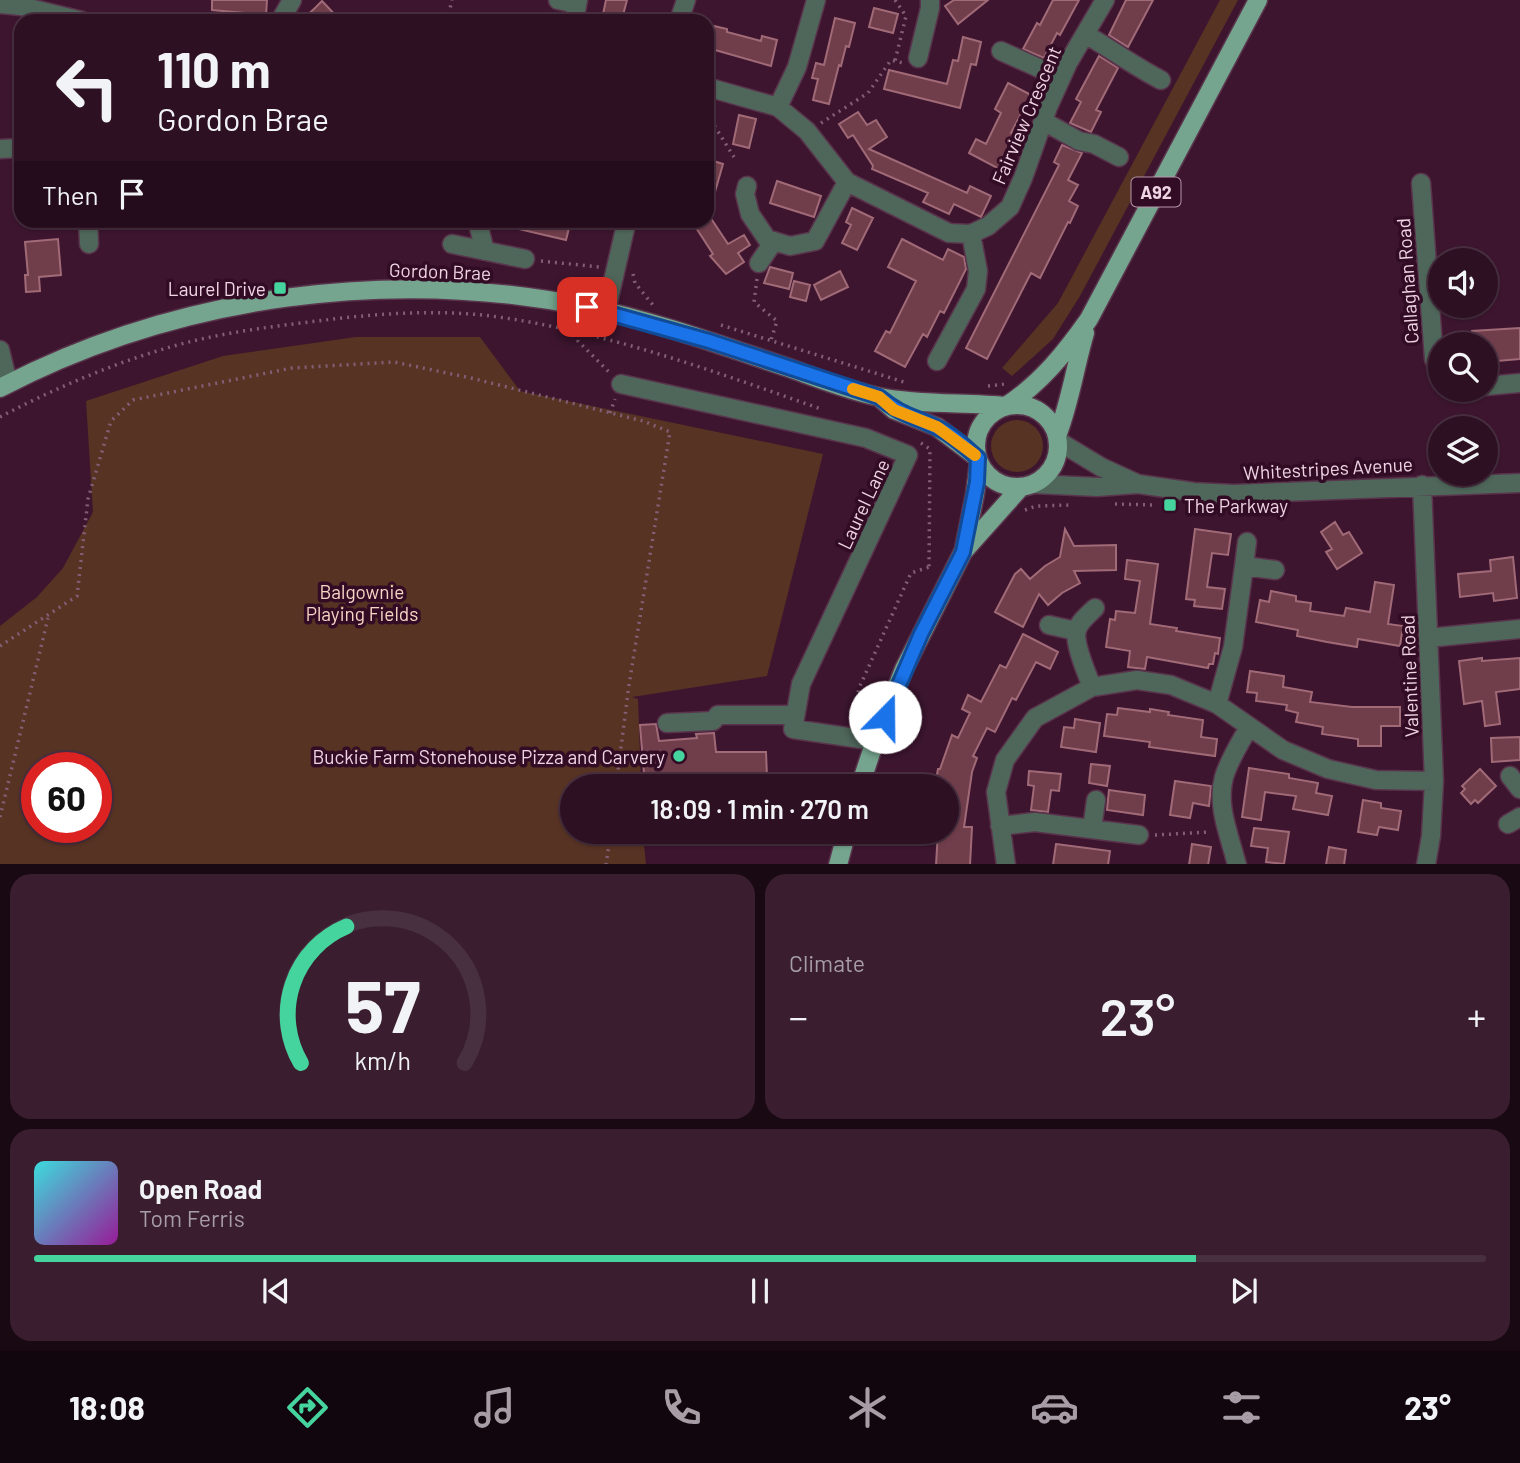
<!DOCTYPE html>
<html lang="en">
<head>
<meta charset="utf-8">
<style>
  :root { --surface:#2e1023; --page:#3a1e30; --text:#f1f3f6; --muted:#a79da6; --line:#493041; --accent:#46d49e }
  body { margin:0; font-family:Barlow,sans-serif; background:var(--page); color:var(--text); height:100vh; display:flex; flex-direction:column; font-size:26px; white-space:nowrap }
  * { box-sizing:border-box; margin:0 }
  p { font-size:23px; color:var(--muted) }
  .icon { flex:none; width:38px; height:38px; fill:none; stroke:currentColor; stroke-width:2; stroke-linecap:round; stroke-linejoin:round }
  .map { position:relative; height:864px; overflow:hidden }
  .side { display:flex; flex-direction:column; gap:10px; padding:10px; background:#190913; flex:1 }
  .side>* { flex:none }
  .hud { position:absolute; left:14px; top:14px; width:700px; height:214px; border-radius:21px; box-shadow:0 2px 5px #0004,0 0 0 2px var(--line); background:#2e1023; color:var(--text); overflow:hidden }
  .controls { position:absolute; left:1428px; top:248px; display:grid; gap:14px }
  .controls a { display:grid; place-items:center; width:70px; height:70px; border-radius:50%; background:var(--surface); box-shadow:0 2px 5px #0004,0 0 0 2px var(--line); font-size:35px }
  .speed { position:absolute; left:21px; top:752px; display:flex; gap:14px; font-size:35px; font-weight:700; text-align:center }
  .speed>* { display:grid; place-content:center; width:91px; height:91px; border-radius:50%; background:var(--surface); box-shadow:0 2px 5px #0004,0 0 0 2px var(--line); line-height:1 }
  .speed .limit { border:10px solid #d22; background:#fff; color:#111 }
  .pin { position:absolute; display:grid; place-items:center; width:60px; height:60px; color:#fff; margin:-30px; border-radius:14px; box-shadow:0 4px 10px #0006 }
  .me { position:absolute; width:77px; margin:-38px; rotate:22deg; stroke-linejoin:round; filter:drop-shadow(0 0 5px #0008) }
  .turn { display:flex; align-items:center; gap:24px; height:147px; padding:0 28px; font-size:32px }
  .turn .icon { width:91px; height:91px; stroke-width:2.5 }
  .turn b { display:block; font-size:49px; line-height:60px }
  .then { display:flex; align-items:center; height:66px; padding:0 28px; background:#0003; gap:14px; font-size:26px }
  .big { font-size:52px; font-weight:600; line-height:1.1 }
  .side .tile { flex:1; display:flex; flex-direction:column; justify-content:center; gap:10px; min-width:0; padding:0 24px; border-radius:21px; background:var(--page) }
  .side .dial { align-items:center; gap:0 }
  .dial svg { height:182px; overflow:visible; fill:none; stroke:var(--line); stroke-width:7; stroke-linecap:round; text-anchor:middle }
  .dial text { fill:var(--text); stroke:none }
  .song { display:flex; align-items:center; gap:21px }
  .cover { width:84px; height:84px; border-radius:10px; background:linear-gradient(135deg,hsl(180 70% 55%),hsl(300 70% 35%)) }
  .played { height:7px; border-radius:4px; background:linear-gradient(90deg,var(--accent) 80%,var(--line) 80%) }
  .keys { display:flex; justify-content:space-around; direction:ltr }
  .heat { display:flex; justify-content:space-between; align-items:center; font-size:38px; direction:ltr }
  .side .tiles { flex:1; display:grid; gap:10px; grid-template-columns:1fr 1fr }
  .tile:last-child { grid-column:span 2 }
  .trip { position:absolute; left:560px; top:774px; width:399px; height:70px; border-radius:35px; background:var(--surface); box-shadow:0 2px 5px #0004,0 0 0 2px var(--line); font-weight:600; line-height:70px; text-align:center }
  .tab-bar { display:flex; height:112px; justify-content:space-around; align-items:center; background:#12060e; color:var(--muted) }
  .tab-bar .icon { width:49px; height:49px }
  .tab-bar .on { color:var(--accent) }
  .tab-bar b { font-size:32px; color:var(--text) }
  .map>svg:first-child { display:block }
</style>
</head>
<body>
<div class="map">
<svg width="1520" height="865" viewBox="0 0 1520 865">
  <rect width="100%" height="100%" fill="#3d152f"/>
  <path fill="#573324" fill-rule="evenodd" d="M 1220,0 L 1238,0 L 1080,296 L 1053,339 L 1012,376 L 1002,368 L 1058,303 Z
    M 356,337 L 480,337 L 520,391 L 823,454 L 767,676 L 632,697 L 638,699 L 641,783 L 632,783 L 632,786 L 572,786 L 572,831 L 637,831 L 638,835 L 643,835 L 646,864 L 0,864 L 0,626 L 37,597 L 63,568 L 93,512 L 86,401 L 223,356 ZM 37,768 L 96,768 L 96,828 L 37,828 Z
    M991 446a26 26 0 1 1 52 0a26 26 0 1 1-52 0Z"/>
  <path fill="#703d4b" stroke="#a16a77" stroke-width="2" d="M 212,0 L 267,0 L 266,15 L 212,10 Z
    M 606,0 L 627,0 L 622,19 L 603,14 Z
    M 954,0 L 988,0 L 958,24 L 945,6 Z
    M 1053,0 L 1079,0 L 1060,35 L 1057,33 L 1044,58 L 1023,49 L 1037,23 L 1040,25 Z
    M 1126,0 L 1153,0 L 1128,47 L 1109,35 Z
    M 322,1 L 341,21 L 301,21 L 315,8 Z
    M 874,8 L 898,14 L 893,33 L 869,27 Z
    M 835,18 L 855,23 L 849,47 L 846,46 L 841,66 L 839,65 L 829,104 L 813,100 L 818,79 L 812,78 L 816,63 L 824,65 Z
    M 714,26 L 727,29 L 727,32 L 761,41 L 762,36 L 777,40 L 771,66 L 708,48 Z
    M 963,37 L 981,42 L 976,65 L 971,64 L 960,108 L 884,89 L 889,70 L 947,84 L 953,60 L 958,61 Z
    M 1099,56 L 1118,68 L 1096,110 L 1101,112 L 1091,132 L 1070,123 L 1081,102 L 1076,99 Z
    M 1008,83 L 1031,95 L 1011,133 L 1018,136 L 1001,170 L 969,153 L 976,139 L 986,144 L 1001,113 L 995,109 Z
    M 858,112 L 867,125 L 876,120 L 887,137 L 869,149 L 967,193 L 970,186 L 991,196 L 981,217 L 954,204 L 949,214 L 923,202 L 928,193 L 872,169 L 873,166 L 853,135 L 848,138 L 839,124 Z
    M 739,115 L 756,119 L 749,148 L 733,144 Z
    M 1062,145 L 1082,153 L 1068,180 L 1078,185 L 1069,201 L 1078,206 L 1070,223 L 1068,222 L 1040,278 L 1031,273 L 987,359 L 966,348 L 1059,165 L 1054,162 Z
    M 707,159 L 723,164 L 711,206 L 707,206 Z
    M 777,181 L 821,196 L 814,217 L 770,203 Z
    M 852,208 L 873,218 L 857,250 L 842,243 L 851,225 L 846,222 Z
    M 506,220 L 571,220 L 566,240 L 506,226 Z
    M 691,220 L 712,220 L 728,244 L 744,235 L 750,245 L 738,253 L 744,262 L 726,274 L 710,256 L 713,254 Z
    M 58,239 L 61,275 L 39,277 L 40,291 L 26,292 L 25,275 L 28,275 L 25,242 Z
    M 902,239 L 943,260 L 948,249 L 964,257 L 966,269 L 944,313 L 940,311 L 927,337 L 923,334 L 905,367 L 875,351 L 886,331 L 890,333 L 916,281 L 888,267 Z
    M 770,267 L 793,273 L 789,289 L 764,283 Z
    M 840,271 L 848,287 L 821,300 L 814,285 Z
    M 794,281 L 810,285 L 806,301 L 790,297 Z
    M 1520,328 L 1520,359 L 1486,362 L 1486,345 L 1473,345 L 1472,331 Z
    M 1335,522 L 1343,535 L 1349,532 L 1362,553 L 1337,569 L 1326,552 L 1332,549 L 1321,532 Z
    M 1065,529 L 1074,546 L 1116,545 L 1116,570 L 1074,571 L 1080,583 L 1062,593 L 1048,605 L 1039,594 L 1023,627 L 995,612 L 1015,574 L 1021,569 L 1030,579 L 1045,566 L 1060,557 Z
    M 1195,529 L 1231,534 L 1228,555 L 1212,553 L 1207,587 L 1225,589 L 1222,609 L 1194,606 L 1195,600 L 1186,599 Z
    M 1513,557 L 1517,598 L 1494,601 L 1493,593 L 1460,597 L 1458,574 L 1491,571 L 1490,560 Z
    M 1127,560 L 1158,564 L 1150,624 L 1177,628 L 1176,631 L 1220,638 L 1218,654 L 1215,653 L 1213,664 L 1209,664 L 1208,668 L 1147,657 L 1145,669 L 1128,667 L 1130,651 L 1106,647 L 1110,619 L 1115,620 L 1116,611 L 1135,613 L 1140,581 L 1125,579 Z
    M 1375,582 L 1394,585 L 1388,624 L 1403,626 L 1400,646 L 1358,639 L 1357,647 L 1327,642 L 1297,636 L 1298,630 L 1256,622 L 1260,600 L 1269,602 L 1271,591 L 1296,596 L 1296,601 L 1311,603 L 1310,611 L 1344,616 L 1346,608 L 1370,612 Z
    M 1023,634 L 1058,652 L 1050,669 L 1036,662 L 1016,700 L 1012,698 L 995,732 L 987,728 L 973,756 L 977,758 L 972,772 L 964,827 L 972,827 L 970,865 L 936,865 L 938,831 L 947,831 L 947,786 L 935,786 L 938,769 L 940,769 L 952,735 L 958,738 L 970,713 L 962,709 L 968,695 L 981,702 L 1000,665 L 1006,668 Z
    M 1482,658 L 1482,661 L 1520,658 L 1520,689 L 1496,692 L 1500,724 L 1485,726 L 1482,701 L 1464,704 L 1459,661 Z
    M 1250,671 L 1284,676 L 1283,687 L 1312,692 L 1310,702 L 1352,707 L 1400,707 L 1400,726 L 1381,726 L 1381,746 L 1358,746 L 1358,739 L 1322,734 L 1323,727 L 1296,722 L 1298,713 L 1286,710 L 1287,705 L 1256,701 L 1257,693 L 1247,692 Z
    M 1118,708 L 1150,712 L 1150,709 L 1169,712 L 1168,715 L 1203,720 L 1201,737 L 1217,739 L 1215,756 L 1149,747 L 1150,742 L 1104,736 L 1107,714 L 1117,715 Z
    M 1075,719 L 1100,723 L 1096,752 L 1061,747 L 1064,727 L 1074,728 Z
    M 656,724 L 659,741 L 697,738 L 696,734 L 714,733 L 716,752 L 766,752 L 767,777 L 723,778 L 723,782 L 719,783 L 719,786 L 645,786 L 640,725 Z
    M 1520,737 L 1520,760 L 1492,762 L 1491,738 Z
    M 1091,764 L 1110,766 L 1107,786 L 1089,783 Z
    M 1249,768 L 1289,774 L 1289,778 L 1318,783 L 1316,793 L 1332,796 L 1328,815 L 1293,809 L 1296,796 L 1265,792 L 1261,820 L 1242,817 Z
    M 1480,769 L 1496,786 L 1478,803 L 1475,800 L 1471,804 L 1461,793 L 1465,789 L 1462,786 Z
    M 1029,771 L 1061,774 L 1059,791 L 1051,790 L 1048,812 L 1031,810 L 1034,786 L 1028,785 Z
    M 1175,781 L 1211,786 L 1209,806 L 1193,803 L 1190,818 L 1170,815 Z
    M 1109,790 L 1145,795 L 1143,815 L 1107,810 Z
    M 1363,800 L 1381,803 L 1381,808 L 1401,811 L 1398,830 L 1379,827 L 1377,835 L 1358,832 Z
    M 1254,828 L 1289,832 L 1284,864 L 1266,862 L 1268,848 L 1251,846 Z
    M 1056,844 L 1110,851 L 1108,865 L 1053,865 Z
    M 1192,844 L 1211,847 L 1208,865 L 1189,865 Z
    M 1329,847 L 1346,850 L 1344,865 L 1326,865 Z"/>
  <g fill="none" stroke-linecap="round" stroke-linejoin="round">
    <defs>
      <path id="minor" d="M 558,0 L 577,4
        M 0,4 L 21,6 L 82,21
        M 280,21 L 292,0
        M 574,21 L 578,0
        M 679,21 L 686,0
        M 1085,34 C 1111,49 1134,66 1161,80
        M 1001,51 L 1061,78
        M 918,58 L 930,8 L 930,0
        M 707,87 L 778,107 L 807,131 L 847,182 L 949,233 L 971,234 L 988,226 L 1010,207 L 1023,178 L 1048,107 L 1068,63 L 1105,0
        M 778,107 L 797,67 L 816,0
        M 1043,121 L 1079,141 L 1094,144 L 1119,157
        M 0,149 L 21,148
        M 1421,183 L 1434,359 L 1440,373
        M 747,186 L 745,194 L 750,214 L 767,239 L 790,246 L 815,241 L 847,182
        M 88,220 L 89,244
        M 477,220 L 485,251
        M 452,244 L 525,259
        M 759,263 L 774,241
        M 606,311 L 627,220
        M 0,350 L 8,383
        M 937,361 L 976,289 L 978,271 L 971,234
        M 621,384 L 866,438 L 908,455 L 801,684 L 793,729 L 875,741
        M 1486,386 L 1520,383
        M 1058,441 L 1101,467 L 1138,484
        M 1034,484 L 1097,487 L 1138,484 L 1194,492 L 1234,494 L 1520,483
        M 1422,485 L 1434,781 L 1431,836 L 1426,865
        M 1244,566 L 1247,542
        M 1049,625 L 1076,631
        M 1428,638 L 1520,629
        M 1092,687 C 1087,674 1073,642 1077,630 C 1079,622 1089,614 1095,608
        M 1217,704 L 1233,647 L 1244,566 L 1275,570
        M 667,723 L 713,721 L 718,715 L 794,715
        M 1510,776 L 1520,789
        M 1508,824 L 1520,817
        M 1000,826 L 1035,822 L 1139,835
        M 1092,829 L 1096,800
        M 1006,865 L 996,792 L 1005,760 L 1035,718 L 1092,687 L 1137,680 L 1171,685 L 1217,704 L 1283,750 L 1328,769 L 1376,780 L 1434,781
        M 1237,865 C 1230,837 1216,806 1224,777 C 1229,760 1240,743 1249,727"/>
      <path id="major" d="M 0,388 C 178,295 391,267 587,307 C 655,321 723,346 789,368 C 817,378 852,392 880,397 C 920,405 965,402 1006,406
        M 879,397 L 894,410 L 937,427 L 978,458
        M976 446a41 41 0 1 1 82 0a41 41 0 1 1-82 0Z
        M 1006,406 C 1041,383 1065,353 1089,319 L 1258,0
        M 1057,436 C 1070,403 1075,367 1085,333
        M 964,549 L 975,494 L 979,462
        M 860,786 L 875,741 L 904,669 L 963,552 L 1021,487
        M 838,865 L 847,831"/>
    </defs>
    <use href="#minor" stroke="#59344c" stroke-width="21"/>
    <use href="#major" stroke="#59344c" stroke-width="21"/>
    <path stroke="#825f75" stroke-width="3.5" stroke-dasharray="2 5" stroke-linecap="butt" d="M 895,0 L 906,16 L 895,61
      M 447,21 L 452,0
      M 707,114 L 734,157
      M 821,123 L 868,93 L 891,60 L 903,63
      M 541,261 L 599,267
      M 633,274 L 635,283 L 653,305
      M 757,279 L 754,302 L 777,321 L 771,340
      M 721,325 L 904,382
      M 579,333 L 578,341 L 610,373
      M 988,386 L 1005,384
      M 610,413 L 615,399
      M 0,417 C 61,385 130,356 197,340 C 236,331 276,326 317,321 C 373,314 434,309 491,316 C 605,331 713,371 821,409
      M 921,443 L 930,449 L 929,567
      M 1115,504 L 1153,505
      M 1025,510 L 1036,506 L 1072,505
      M 0,646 L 77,596 L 88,499 L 111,421 L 133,400 L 292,368 L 394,362 L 471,378 L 643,421 L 670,432 L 629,685 L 616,786
      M 864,719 L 857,698 L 859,688 L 911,573 L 929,567
      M 0,817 L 48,618
      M 1155,835 L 1210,832
      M 606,865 L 611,831"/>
    <use href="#minor" stroke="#4f665a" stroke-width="18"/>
    <use href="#major" stroke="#75a58e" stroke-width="18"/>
  </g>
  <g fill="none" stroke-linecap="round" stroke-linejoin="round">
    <defs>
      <path id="route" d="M 587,307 L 709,341 L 879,397 C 902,416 914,416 938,428 C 953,435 965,447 978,458 L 977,482 L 963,552 L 921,634 L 885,717"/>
    </defs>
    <use href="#route" stroke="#114b97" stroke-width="18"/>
    <use href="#route" stroke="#1a73e8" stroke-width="12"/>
    <path stroke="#f59e0b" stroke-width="12" d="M 853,389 L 879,397 L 894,410 L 937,427 L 975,455"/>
  </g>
  <g fill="#46d49e" stroke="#320b25" stroke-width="2.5">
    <rect x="273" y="281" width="14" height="14" rx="3.5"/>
    <rect x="1163" y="498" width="14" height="14" rx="3.5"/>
    <circle cx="679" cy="756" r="7"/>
  </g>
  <g text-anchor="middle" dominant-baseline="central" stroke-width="7" stroke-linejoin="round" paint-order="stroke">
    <rect fill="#320b25" stroke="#b698aa" stroke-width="2" x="1131.5" y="177.5" width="49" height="29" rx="5"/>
    <g font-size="18" font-weight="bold" fill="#efd4e3">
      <text x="1156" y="192">A92</text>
    </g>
    <g font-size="19" fill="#efd4e3" stroke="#320b25">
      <text transform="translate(1026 115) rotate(-67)">Fairview Crescent</text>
      <text transform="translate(440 271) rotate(2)">Gordon Brae</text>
      <text transform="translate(1407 281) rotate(-94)">Callaghan Road</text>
      <text transform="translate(1328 468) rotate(-3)">Whitestripes Avenue</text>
      <text transform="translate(863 504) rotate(-65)">Laurel Lane</text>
      <text transform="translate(1409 676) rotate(-92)">Valentine Road</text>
    </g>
    <g font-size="19" fill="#efd4e3" stroke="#320b25" text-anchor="end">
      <text x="266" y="288">Laurel Drive</text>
      <text x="1184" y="505" text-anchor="start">The Parkway</text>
      <text x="665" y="756">Buckie Farm Stonehouse Pizza and Carvery</text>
    </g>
    <g font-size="19" fill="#f9d3c3" stroke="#320b25">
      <text x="362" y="591">Balgownie<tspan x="362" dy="22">Playing Fields</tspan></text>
    </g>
  </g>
</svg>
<div class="controls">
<a><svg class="icon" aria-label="sound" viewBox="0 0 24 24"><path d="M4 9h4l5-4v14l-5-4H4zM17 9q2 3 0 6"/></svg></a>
<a><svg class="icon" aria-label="search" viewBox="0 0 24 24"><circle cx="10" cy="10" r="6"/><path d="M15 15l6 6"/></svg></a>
<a><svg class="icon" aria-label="layers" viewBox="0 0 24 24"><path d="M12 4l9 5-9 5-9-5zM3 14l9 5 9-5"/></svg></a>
</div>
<div class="speed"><div class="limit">60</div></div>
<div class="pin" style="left:587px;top:307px;background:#d93025"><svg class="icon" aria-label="arrive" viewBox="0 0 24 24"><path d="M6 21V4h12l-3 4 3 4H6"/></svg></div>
<svg class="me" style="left:885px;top:717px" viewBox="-20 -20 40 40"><circle r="19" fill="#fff"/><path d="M0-13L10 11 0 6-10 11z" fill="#1a73e8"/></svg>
<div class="trip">18:09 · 1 min · 270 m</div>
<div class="hud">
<div class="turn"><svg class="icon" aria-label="left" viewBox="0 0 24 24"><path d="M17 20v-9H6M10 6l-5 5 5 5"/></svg><div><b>110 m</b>Gordon Brae</div></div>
<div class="then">Then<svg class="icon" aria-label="arrive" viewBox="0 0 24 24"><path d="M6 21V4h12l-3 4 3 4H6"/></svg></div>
</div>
</div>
<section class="side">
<div class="tiles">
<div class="tile dial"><svg viewBox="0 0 100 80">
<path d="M14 69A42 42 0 1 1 86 69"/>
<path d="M14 69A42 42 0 0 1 34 9" stroke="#46d49e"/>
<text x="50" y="56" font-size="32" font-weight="700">57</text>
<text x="50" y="72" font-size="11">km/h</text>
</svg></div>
<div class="tile"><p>Climate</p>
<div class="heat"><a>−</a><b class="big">23°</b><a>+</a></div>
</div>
<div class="tile">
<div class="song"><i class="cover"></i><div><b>Open Road</b><p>Tom Ferris</p></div></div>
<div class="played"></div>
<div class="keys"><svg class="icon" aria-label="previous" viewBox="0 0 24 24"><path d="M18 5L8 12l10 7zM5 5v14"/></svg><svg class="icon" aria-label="pause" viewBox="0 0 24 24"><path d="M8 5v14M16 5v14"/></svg><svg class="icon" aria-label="next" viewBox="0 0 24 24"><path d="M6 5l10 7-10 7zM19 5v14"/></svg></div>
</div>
</div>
</section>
<nav class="tab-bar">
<b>18:08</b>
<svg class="icon on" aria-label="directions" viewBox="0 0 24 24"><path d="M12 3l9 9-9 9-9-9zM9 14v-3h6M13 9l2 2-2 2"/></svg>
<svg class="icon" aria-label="music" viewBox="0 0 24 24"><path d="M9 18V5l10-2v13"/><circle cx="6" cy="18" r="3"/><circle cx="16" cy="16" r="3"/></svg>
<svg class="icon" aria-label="phone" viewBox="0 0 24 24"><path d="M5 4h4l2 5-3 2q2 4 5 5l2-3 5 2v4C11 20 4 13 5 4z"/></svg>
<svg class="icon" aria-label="climate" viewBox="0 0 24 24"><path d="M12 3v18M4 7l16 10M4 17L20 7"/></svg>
<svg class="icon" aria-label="car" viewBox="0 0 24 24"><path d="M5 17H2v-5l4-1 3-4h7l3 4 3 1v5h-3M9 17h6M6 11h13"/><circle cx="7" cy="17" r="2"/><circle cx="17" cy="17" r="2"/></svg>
<svg class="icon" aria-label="filters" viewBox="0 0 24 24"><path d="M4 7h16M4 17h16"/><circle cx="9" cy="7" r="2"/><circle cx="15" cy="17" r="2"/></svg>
<b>23°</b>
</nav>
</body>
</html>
